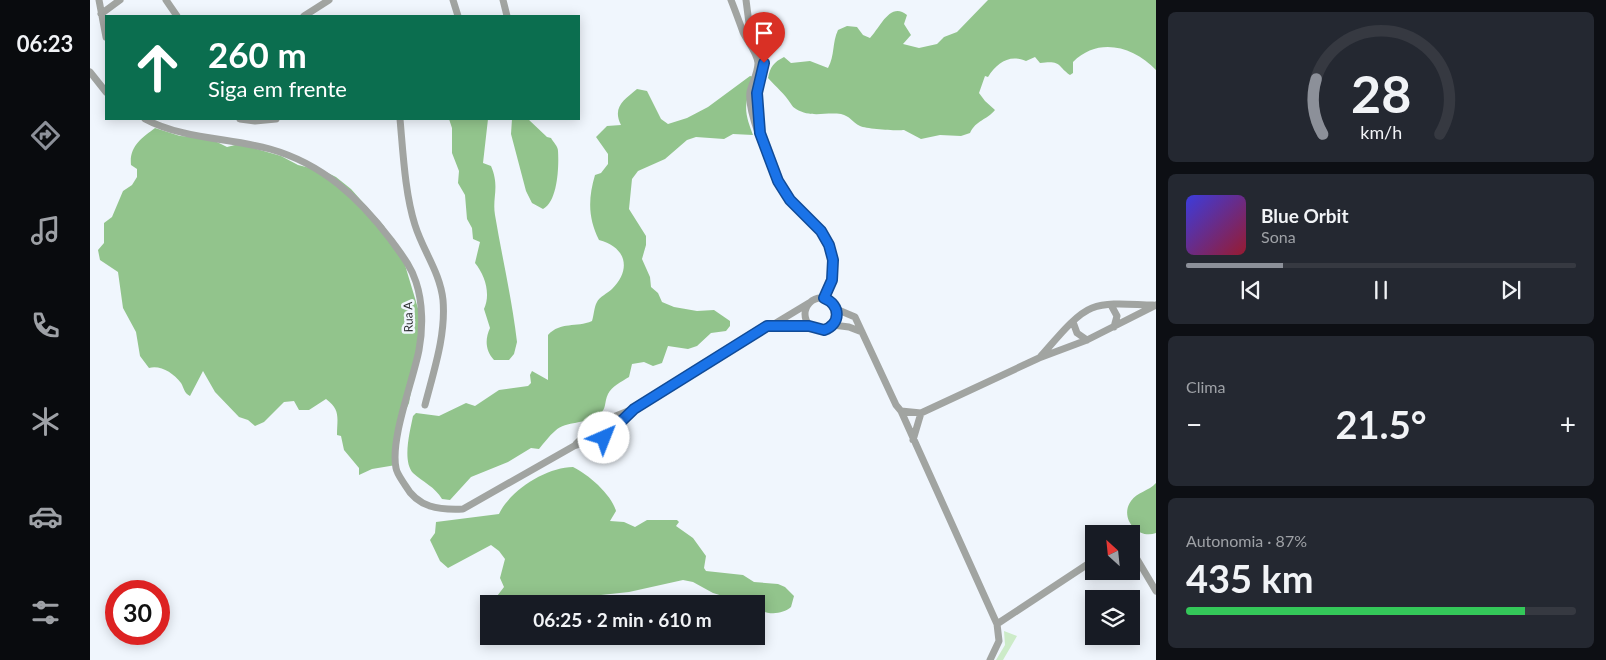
<!DOCTYPE html>
<html lang="pt">
<head>
<meta charset="utf-8">
<style>
  :root { --surface:#171b24; --page:#242831; --text:#f1f3f6; --muted:#9ea1a6; --line:#363941; --accent:#8c9099 }
  body { margin:0; font-family:Lato,sans-serif; background:var(--page); color:var(--text); height:100vh; display:flex; flex-direction:column; font-size:19px; white-space:nowrap }
  * { box-sizing:border-box; margin:0 }
  p { font-size:16px; color:var(--muted) }
  .icon { flex:none; width:28px; height:28px; fill:none; stroke:currentColor; stroke-width:2; stroke-linecap:round; stroke-linejoin:round }
  .map { position:relative; flex:1; overflow:hidden }
  .sheet { display:flex; flex-direction:column; gap:12px; padding:12px; background:#0d0f14; width:450px }
  .sheet>* { flex:none }
  .guide { position:absolute; left:15px; top:15px; width:475px; height:105px; border-radius:0px; box-shadow:0 2px 12px #0003; background:#0b6e4f; color:#fff; overflow:hidden }
  .needle { width:32px; rotate:333deg }
  .controls { position:absolute; left:995px; top:525px; display:grid; gap:10px }
  .controls a { display:grid; place-items:center; width:55px; height:55px; border-radius:0px; background:var(--surface); box-shadow:0 2px 12px #0003; font-size:25px }
  .speed { position:absolute; left:15px; top:580px; display:flex; gap:10px; font-size:25px; font-weight:700; text-align:center }
  .speed>* { display:grid; place-content:center; width:65px; height:65px; border-radius:50%; background:var(--surface); box-shadow:0 2px 12px #0003; line-height:1 }
  .speed .limit { border:8px solid #d22; background:#fff; color:#111 }
  .pin { position:absolute; display:grid; place-items:center; width:42px; height:42px; color:#fff; margin:-51px -21px; border-radius:50% 50% 50% 0; rotate:-45deg; box-shadow:0 0 5px #0007 }
  .pin .icon { rotate:45deg }
  .me { position:absolute; width:55px; margin:-28px; rotate:44deg; stroke-linejoin:round; filter:drop-shadow(0 0 4px #0008) }
  .turn { display:flex; align-items:center; gap:18px; height:105px; padding:0 20px; font-size:22px }
  .turn .icon { width:65px; height:65px; stroke-width:2.5 }
  .turn b { display:block; font-size:35px; line-height:42px }
  .big { font-size:38px; font-weight:700; line-height:1.1 }
  .sheet .widget { flex:1; display:flex; flex-direction:column; justify-content:center; gap:8px; min-width:0; padding:0 18px; border-radius:8px; background:var(--page) }
  .sheet .dial { align-items:center; gap:0 }
  .dial svg { height:130px; overflow:visible; fill:none; stroke:var(--line); stroke-width:7; stroke-linecap:round; text-anchor:middle }
  .dial text { fill:var(--text); stroke:none }
  .song { display:flex; align-items:center; gap:15px }
  .cover { width:60px; height:60px; border-radius:8px; background:linear-gradient(135deg,hsl(240 70% 55%),hsl(350 70% 35%)) }
  .played { height:5px; border-radius:2px; background:linear-gradient(90deg,var(--accent) 25%,var(--line) 25%) }
  .keys { display:flex; justify-content:space-around; direction:ltr }
  .heat { display:flex; justify-content:space-between; align-items:center; font-size:28px; direction:ltr }
  .charge { height:8px; border-radius:4px; background:linear-gradient(90deg,#34c759 87%,var(--line) 0) }
  .trip { position:absolute; left:390px; top:595px; width:285px; height:50px; border-radius:0px; background:var(--surface); box-shadow:0 2px 12px #0003; font-weight:700; line-height:50px; text-align:center }
  main { display:flex; flex:1; min-height:0 }
  .dock { display:flex; flex-direction:column; width:90px; justify-content:space-around; align-items:center; background:#090b0e; color:var(--muted) }
  .dock .icon { width:35px; height:35px }
  .dock .current { color:var(--accent) }
  .dock b { font-size:22px; color:var(--text) }
  .map>svg:first-child { display:block }
</style>
</head>
<body>
<main>
<nav class="dock">
<b>06:23</b>
<svg class="icon current" aria-label="directions" viewBox="0 0 24 24"><path d="M12 3l9 9-9 9-9-9zM9 14v-3h6M13 9l2 2-2 2"/></svg>
<svg class="icon" aria-label="music" viewBox="0 0 24 24"><path d="M9 18V5l10-2v13"/><circle cx="6" cy="18" r="3"/><circle cx="16" cy="16" r="3"/></svg>
<svg class="icon" aria-label="phone" viewBox="0 0 24 24"><path d="M5 4h4l2 5-3 2q2 4 5 5l2-3 5 2v4C11 20 4 13 5 4z"/></svg>
<svg class="icon" aria-label="climate" viewBox="0 0 24 24"><path d="M12 3v18M4 7l16 10M4 17L20 7"/></svg>
<svg class="icon" aria-label="car" viewBox="0 0 24 24"><path d="M5 17H2v-5l4-1 3-4h7l3 4 3 1v5h-3M9 17h6M6 11h13"/><circle cx="7" cy="17" r="2"/><circle cx="17" cy="17" r="2"/></svg>
<svg class="icon" aria-label="filters" viewBox="0 0 24 24"><path d="M4 7h16M4 17h16"/><circle cx="9" cy="7" r="2"/><circle cx="15" cy="17" r="2"/></svg>
</nav>
<div class="map">
<svg width="1066" height="660" viewBox="0 0 1066 660">
  <rect width="100%" height="100%" fill="#f0f6fd"/>
  <path fill="#ccebc8" d="M 914,631 L 927,636 L 913,660 L 906,660 L 915,645 Z"/>
  <path fill="#92c48c" d="M 898,0 L 1066,0 L 1066,70 C 1043,46 1008,37 983,62 L 983,73 L 980,75 C 967,66 972,60 950,63 L 945,57 L 936,61 C 919,54 907,63 898,77 L 895,76 L 889,93 L 895,101 L 905,110 C 897,120 886,120 880,133 L 871,136 L 850,135 L 831,139 L 814,130 C 806,131 777,129 770,126 C 762,122 760,116 751,114 C 734,112 721,118 706,109 C 703,107 703,107 701,104 C 695,94 686,87 678,78 C 680,67 684,62 694,57 L 701,63 L 720,61 L 738,68 C 745,55 742,43 748,30 L 757,26 L 767,27 L 773,35 L 780,38 C 790,28 800,1 817,15 L 814,24 L 821,35 L 813,44 L 829,48 L 847,44 L 854,37 L 867,32 Z
    M 660,76 L 664,77 C 665,85 659,92 657,100 C 654,112 659,124 663,135 L 643,134 L 634,139 L 606,137 L 597,140 L 575,159 L 548,171 L 542,179 L 539,209 L 556,236 L 556,245 L 552,259 L 560,277 L 561,287 L 568,293 L 572,302 L 584,307 L 607,311 L 624,310 L 640,321 L 640,326 L 636,331 L 621,333 L 607,346 L 598,349 L 578,346 L 572,363 L 563,366 L 554,362 L 542,364 L 539,377 C 531,382 522,386 518,394 C 514,402 517,409 509,415 C 495,425 477,420 465,431 C 459,436 454,443 449,449 L 441,448 L 418,462 L 381,477 L 360,500 L 352,499 C 345,487 333,482 323,473 C 312,461 320,431 323,416 L 326,413 L 349,416 L 376,403 L 385,406 L 409,390 L 438,386 L 441,383 L 440,375 L 442,371 L 458,380 L 458,335 C 471,321 486,328 502,321 C 504,315 504,307 507,302 C 509,297 518,293 522,289 C 542,269 536,247 509,240 C 498,218 498,199 505,175 L 511,173 L 518,164 L 518,154 L 506,137 L 517,126 L 531,125 C 522,107 534,100 547,89 L 557,91 L 571,119 L 578,124 L 597,118 L 618,107 Z
    M 359,119 L 398,119 L 393,163 L 401,166 C 410,187 402,197 405,215 C 412,257 422,299 427,342 L 424,354 L 419,360 L 404,360 C 395,350 395,339 400,328 L 394,309 C 401,294 395,275 385,263 L 390,242 L 383,239 L 382,228 L 377,219 L 375,195 L 368,183 L 369,171 L 362,153 L 362,128 Z
    M 422,119 L 438,119 L 457,137 L 461,138 C 463,142 468,146 468,151 C 469,166 468,201 453,209 L 442,203 L 436,191 L 421,134 Z
    M 65,128 L 90,136 L 119,138 L 137,147 L 149,144 L 191,156 L 208,165 L 236,172 L 246,177 L 261,189 L 294,226 L 315,265 L 330,315 L 329,344 L 319,403 L 308,427 L 306,465 L 282,469 L 269,475 L 269,468 L 254,450 L 251,436 L 247,435 C 247,418 251,410 236,399 L 219,410 L 209,410 L 204,401 L 194,402 L 174,422 L 165,426 L 158,420 L 149,417 L 125,392 L 113,371 L 100,396 C 94,393 94,388 91,383 C 83,373 71,365 59,368 L 50,356 L 46,332 L 33,308 L 28,272 L 10,260 L 8,250 L 14,243 L 14,223 L 22,217 L 33,191 L 42,185 L 47,177 L 47,169 L 41,165 C 39,146 52,138 65,128 Z
    M 483,467 C 498,474 522,495 526,511 L 520,521 L 534,522 L 545,527 L 557,520 L 587,520 L 589,522 L 586,526 L 603,538 L 616,556 L 614,568 L 616,571 L 653,575 L 664,582 L 688,584 L 695,587 L 704,596 L 701,607 C 692,615 676,615 666,608 L 666,604 L 659,604 L 623,593 L 603,582 L 593,580 L 539,592 L 511,595 L 495,604 L 401,604 L 414,587 L 410,578 L 415,559 L 409,551 L 401,545 L 358,568 L 350,561 L 340,540 L 345,533 L 346,522 L 409,514 C 420,490 457,467 483,467 Z
    M 1066,483 L 1066,533 C 1047,540 1029,517 1041,501 C 1047,492 1059,491 1066,483 Z"/>
  <g fill="none" stroke-linecap="round" stroke-linejoin="round">
    <path stroke="#a1a4a1" stroke-width="7" d="M 9,0 L 16,37
      M 76,0 L 87,16
      M 363,0 L 368,16
      M 413,0 L 417,16
      M 641,0 C 645,10 649,21 653,32 C 657,41 667,52 668,63 C 668,73 662,83 660,92 C 657,113 678,158 687,178 C 710,229 762,229 734,298
      M 656,0 L 660,31 L 674,63 L 667,93 L 670,130
      M 11,14 L 30,0
      M 214,16 L 239,0
      M 0,72 L 16,92
      M 55,119 C 92,139 140,138 180,149 C 233,164 269,198 301,240 C 311,254 321,266 326,282 C 333,303 333,329 329,350 C 323,381 300,439 306,468 C 307,474 312,480 315,485 C 328,508 349,510 373,509 L 484,446 L 508,438
      M 150,119 L 165,121 L 186,119
      M 310,119 C 313,152 315,194 325,225 C 333,251 350,272 353,300 C 356,335 344,370 335,405
      M715 314a16 16 0 1 1 32 0a16 16 0 1 1-32 0Z
      M 1021,305 L 1027,316 L 1024,327
      M 746,309 L 765,317 L 806,405 L 811,411 L 831,413 L 949,358 L 997,340 L 1066,305
      M 983,322 L 987,333 L 997,340
      M 743,325 L 759,327 L 772,332
      M 677,326 L 719,326
      M 951,356 C 964,342 984,315 1002,308 C 1020,301 1044,305 1063,305
      M 811,411 L 907,624 L 909,641 L 900,660
      M502 430a9 9 0 1 1 18 0a9 9 0 1 1-18 0Z
      M 511,422 L 543,409 L 719,303
      M 520,432 L 540,413
      M 823,440 L 831,413
      M 486,444 L 503,427
      M 1041,549 L 1066,591
      M 907,624 L 1004,560"/>
  </g>
  <g fill="none" stroke-linecap="round" stroke-linejoin="round">
    <defs>
      <path id="route" d="M 514,438 L 544,409 L 677,326 L 719,326 L 734,330 C 751,324 751,305 734,298 L 742,280 L 743,260 L 739,245 L 731,231 L 700,200 L 688,181 L 670,133 L 667,93 L 674,63"/>
    </defs>
    <use href="#route" stroke="#114b97" stroke-width="12"/>
    <use href="#route" stroke="#1a73e8" stroke-width="9"/>
  </g>
  <g text-anchor="middle" dominant-baseline="central" stroke-width="5" stroke-linejoin="round" paint-order="stroke">
    <g font-size="12" fill="#2d2f31" stroke="#f0f6fd">
      <text transform="translate(318 317) rotate(-91)">Rua A</text>
    </g>
  </g>
</svg>
<div class="controls">
<a><svg class="needle" viewBox="-14 -14 28 28"><path d="M0-13l5 13h-10z" fill="#e53935"/><path d="M0 13l5-13h-10z" fill="#9ea1a6"/></svg></a>
<a><svg class="icon" aria-label="layers" viewBox="0 0 24 24"><path d="M12 4l9 5-9 5-9-5zM3 14l9 5 9-5"/></svg></a>
</div>
<div class="speed"><div class="limit">30</div></div>
<div class="pin" style="left:674px;top:63px;background:#d93025"><svg class="icon" aria-label="arrive" viewBox="0 0 24 24"><path d="M6 21V4h12l-3 4 3 4H6"/></svg></div>
<svg class="me" style="left:514px;top:438px" viewBox="-20 -20 40 40"><circle r="19" fill="#fff"/><path d="M0-13L10 11 0 6-10 11z" fill="#1a73e8"/></svg>
<div class="trip">06:25 · 2 min · 610 m</div>
<div class="guide">
<div class="turn"><svg class="icon" aria-label="ahead" viewBox="0 0 24 24"><path d="M12 20V5M6 11l6-6 6 6"/></svg><div><b>260 m</b>Siga em frente</div></div>
</div>
</div>
<section class="sheet">
<div class="widget dial"><svg viewBox="0 0 100 80">
<path d="M14 69A42 42 0 1 1 86 69"/>
<path d="M14 69A42 42 0 0 1 10 35" stroke="#8c9099"/>
<text x="50" y="56" font-size="32" font-weight="700">28</text>
<text x="50" y="72" font-size="11">km/h</text>
</svg></div>
<div class="widget">
<div class="song"><i class="cover"></i><div><b>Blue Orbit</b><p>Sona</p></div></div>
<div class="played"></div>
<div class="keys"><svg class="icon" aria-label="previous" viewBox="0 0 24 24"><path d="M18 5L8 12l10 7zM5 5v14"/></svg><svg class="icon" aria-label="pause" viewBox="0 0 24 24"><path d="M8 5v14M16 5v14"/></svg><svg class="icon" aria-label="next" viewBox="0 0 24 24"><path d="M6 5l10 7-10 7zM19 5v14"/></svg></div>
</div>
<div class="widget"><p>Clima</p>
<div class="heat"><a>−</a><b class="big">21.5°</b><a>+</a></div>
</div>
<div class="widget"><p>Autonomia · 87%</p><b class="big">435 km</b><div class="charge"></div></div>
</section>
</main>
</body>
</html>
